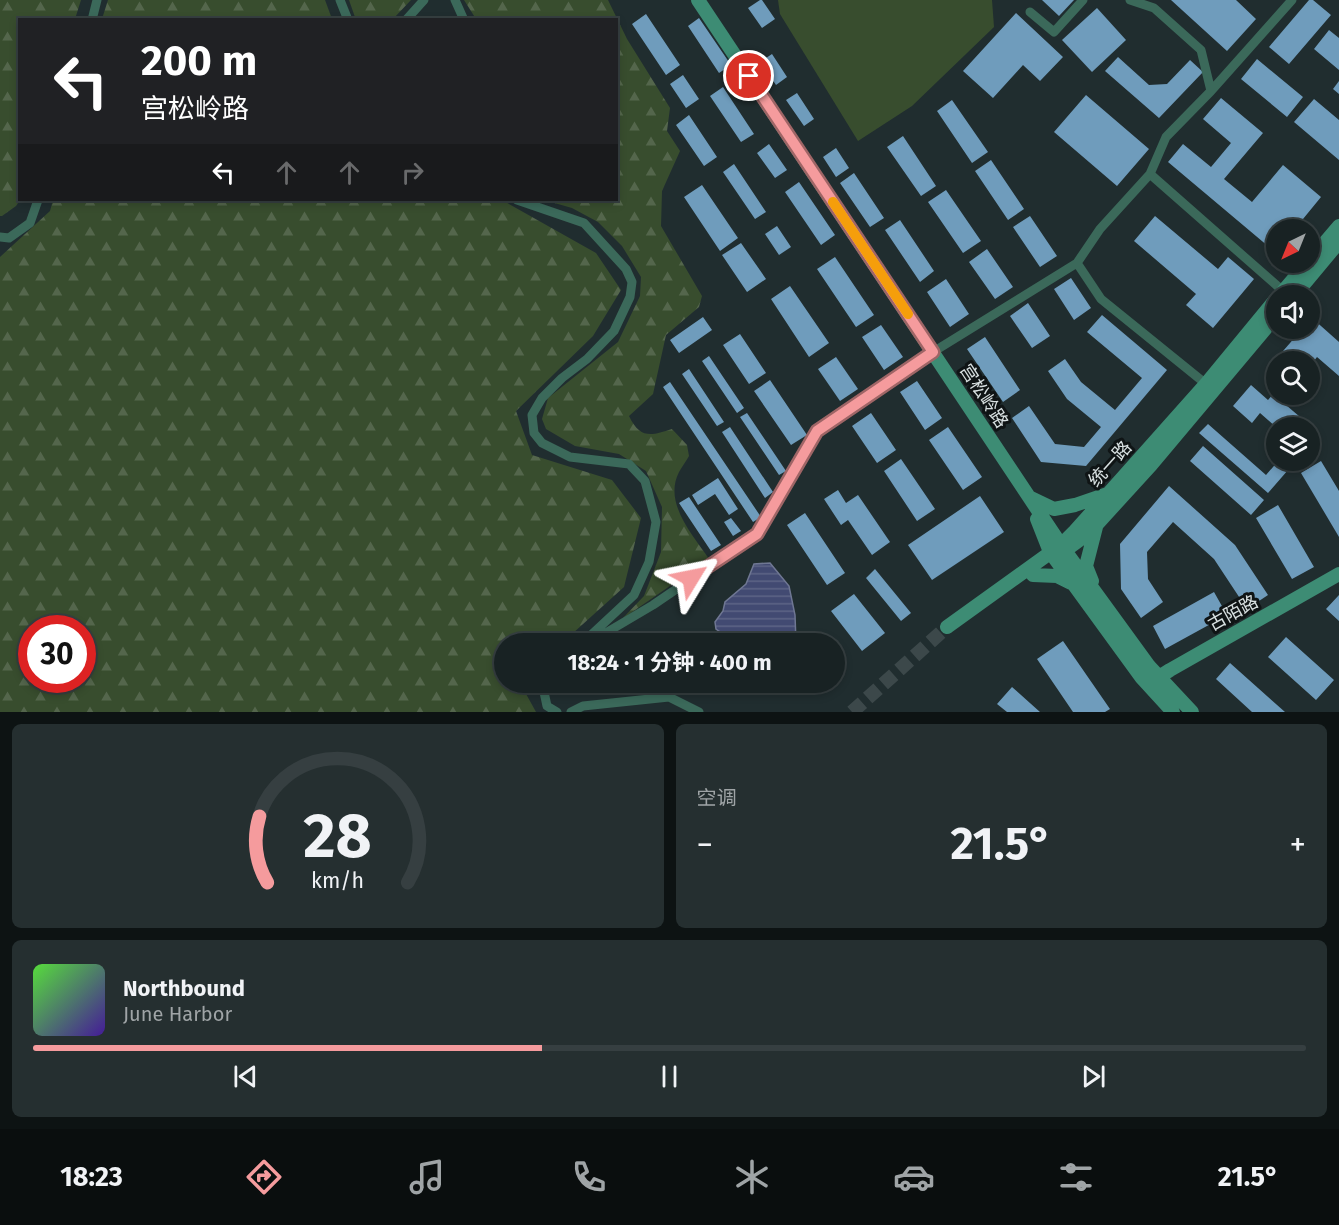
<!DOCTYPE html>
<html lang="zh">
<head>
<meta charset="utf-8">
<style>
  :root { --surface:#182223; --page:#252f30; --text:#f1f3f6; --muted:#9fa4a6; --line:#363f41; --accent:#f59b9d }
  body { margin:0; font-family:"Fira Sans","Noto Sans SC",sans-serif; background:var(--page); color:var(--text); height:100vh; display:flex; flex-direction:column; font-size:22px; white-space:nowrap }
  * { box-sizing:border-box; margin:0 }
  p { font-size:20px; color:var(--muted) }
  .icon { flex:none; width:33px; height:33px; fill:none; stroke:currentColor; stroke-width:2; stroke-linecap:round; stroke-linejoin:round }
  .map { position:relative; height:712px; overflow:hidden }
  .side { display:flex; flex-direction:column; gap:12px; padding:12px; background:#0d1313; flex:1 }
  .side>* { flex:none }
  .top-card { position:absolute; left:18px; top:18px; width:600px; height:183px; border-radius:0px; box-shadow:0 3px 9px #0003,0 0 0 2px var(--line); background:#202124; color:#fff; overflow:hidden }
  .needle { width:39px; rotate:223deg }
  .buttons { position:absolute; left:1266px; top:219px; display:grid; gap:12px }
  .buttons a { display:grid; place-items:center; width:54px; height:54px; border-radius:50%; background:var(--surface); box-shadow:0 3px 9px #0003,0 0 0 2px var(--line); font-size:30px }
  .speed { position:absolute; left:18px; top:615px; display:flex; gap:12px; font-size:30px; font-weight:700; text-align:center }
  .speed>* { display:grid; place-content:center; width:78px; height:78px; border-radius:50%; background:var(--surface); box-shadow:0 3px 9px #0003,0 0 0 2px var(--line); line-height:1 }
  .speed .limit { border:9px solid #d22; background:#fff; color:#111 }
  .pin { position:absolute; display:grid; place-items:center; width:51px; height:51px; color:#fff; margin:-26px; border:3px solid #fff; border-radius:50%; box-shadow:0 2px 6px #0007 }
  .me { position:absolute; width:66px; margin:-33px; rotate:55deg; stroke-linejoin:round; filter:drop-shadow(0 0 4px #0008) }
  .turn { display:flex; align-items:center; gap:21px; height:126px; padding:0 24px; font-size:27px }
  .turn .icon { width:78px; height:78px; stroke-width:2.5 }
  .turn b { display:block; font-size:42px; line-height:51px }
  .lanes { display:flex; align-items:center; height:57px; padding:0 24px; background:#0003; justify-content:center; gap:30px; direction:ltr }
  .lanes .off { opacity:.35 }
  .big { font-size:45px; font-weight:700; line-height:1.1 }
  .side .card { flex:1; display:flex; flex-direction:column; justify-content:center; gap:9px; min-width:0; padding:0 21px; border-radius:9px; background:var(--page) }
  .side .dial { align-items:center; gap:0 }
  .dial svg { height:156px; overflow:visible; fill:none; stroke:var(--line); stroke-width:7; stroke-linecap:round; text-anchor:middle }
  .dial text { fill:var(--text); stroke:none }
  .song { display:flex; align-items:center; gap:18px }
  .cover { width:72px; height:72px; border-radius:9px; background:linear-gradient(135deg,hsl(110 70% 55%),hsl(260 70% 35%)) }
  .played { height:6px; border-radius:3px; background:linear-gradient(90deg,var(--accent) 40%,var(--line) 40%) }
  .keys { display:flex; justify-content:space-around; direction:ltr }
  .heat { display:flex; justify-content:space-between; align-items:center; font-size:33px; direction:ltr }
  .side .tiles { flex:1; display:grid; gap:12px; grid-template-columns:1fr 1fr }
  .card:last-child { grid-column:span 2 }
  .trip { position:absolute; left:494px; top:633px; width:351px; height:60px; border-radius:30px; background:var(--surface); box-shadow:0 3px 9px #0003,0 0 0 2px var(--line); font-weight:700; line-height:60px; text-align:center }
  .tabs { display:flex; height:96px; justify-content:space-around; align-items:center; background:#0a0e0e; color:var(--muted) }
  .tabs .icon { width:42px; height:42px }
  .tabs .active { color:var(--accent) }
  .tabs b { font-size:27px; color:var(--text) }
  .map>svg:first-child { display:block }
</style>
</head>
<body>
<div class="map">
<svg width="1339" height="712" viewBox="0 0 1339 712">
  <defs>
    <pattern id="forest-firs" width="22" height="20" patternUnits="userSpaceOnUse" patternTransform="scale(1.5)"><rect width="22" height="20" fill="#384d2e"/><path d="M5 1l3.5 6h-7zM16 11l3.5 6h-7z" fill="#54664c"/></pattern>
    <pattern id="water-rules" width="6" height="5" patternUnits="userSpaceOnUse" patternTransform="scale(1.5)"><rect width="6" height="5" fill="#424a72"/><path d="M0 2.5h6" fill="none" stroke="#5d6486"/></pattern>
  </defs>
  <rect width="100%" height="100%" fill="#202d2f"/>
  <path fill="#384d2e" d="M 778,0 L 992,0 L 994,27 L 912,106 L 858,141 L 780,14 Z"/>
  <path fill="url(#forest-firs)" fill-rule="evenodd" d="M 0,0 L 81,0 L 75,19 L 20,20 L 20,200 L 16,206 L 2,216 L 0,216 Z
    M 108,0 L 325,0 L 332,19 L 102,19 Z
    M 349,0 L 411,0 L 393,19 L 356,20 Z
    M 464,0 L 608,0 L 627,39 L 670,108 L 667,131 L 680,151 L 662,191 L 661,226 L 702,296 L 699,307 L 666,335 L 653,394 L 629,416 C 640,439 651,436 672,429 L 687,445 L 689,456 C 686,461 682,467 679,472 C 663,503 693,535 709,559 L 622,619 L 644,596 L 661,552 L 662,507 L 646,471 L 619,454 L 575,446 L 546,429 L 542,419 L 548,398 L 618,342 L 640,296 L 641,277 L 622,246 L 598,222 L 572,208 L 544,200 L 616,200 L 616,20 L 476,19 Z
    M 53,200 L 502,200 L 596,253 L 621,290 L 593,336 L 516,411 L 532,455 L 612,480 L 641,518 L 624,587 L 562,643 L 504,644 L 504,682 L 520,683 L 536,712 L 0,712 L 0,257 L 50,211 ZM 32,628 L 82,628 L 82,680 L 32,680 Z"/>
  <path fill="url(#water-rules)" stroke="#6f7793" stroke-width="1.5" d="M 770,563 L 789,586 L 795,615 L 796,643 L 736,643 L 716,629 L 715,622 L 723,611 L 725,602 L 746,584 L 754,564 Z"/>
  <path fill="#6f9cbc" d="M 760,0 L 762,0 L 775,19 L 762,28 L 748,8 Z
    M 1042,0 L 1074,0 L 1059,16 Z
    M 1171,0 L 1236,0 L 1256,19 L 1227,51 Z
    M 1309,0 L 1313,0 L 1331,15 L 1289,64 L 1269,47 Z
    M 1097,8 L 1126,40 L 1092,72 L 1062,40 Z
    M 1016,13 L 1063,57 L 1040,81 L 1023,65 L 993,98 L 963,71 Z
    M 646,14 L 680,65 L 666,75 L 632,24 Z
    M 699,18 L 731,65 L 719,73 L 688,26 Z
    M 1329,30 L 1339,38 L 1339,70 L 1314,49 Z
    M 772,54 L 787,77 L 776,85 L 760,62 Z
    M 1118,57 L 1149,85 L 1167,84 L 1190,60 L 1203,72 L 1159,118 L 1105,71 Z
    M 1257,59 L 1303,97 L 1287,117 L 1241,79 Z
    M 683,75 L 699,99 L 686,108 L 670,84 Z
    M 1339,81 L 1339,94 L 1333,89 Z
    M 723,87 L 754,134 L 741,142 L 710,96 Z
    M 797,93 L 814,119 L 804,126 L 786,100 Z
    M 1086,95 L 1149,149 L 1117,186 L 1054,132 Z
    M 1221,98 L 1263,133 L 1224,179 L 1252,202 L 1283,165 L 1321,197 L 1294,230 L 1276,230 L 1275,252 L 1168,162 L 1183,144 L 1211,167 L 1231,143 L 1203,119 Z
    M 1314,99 L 1339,120 L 1339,160 L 1294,122 Z
    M 952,100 L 988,152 L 972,163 L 937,111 Z
    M 689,115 L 717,157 L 704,166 L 676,125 Z
    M 903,136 L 936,186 L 921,196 L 887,147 Z
    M 769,144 L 787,170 L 775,178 L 757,153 Z
    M 836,148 L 849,168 L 836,177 L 823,157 Z
    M 991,160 L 1024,209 L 1008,220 L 975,171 Z
    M 734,164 L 766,212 L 755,219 L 723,172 Z
    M 854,173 L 884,218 L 870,227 L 840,183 Z
    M 799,182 L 835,235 L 821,245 L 785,192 Z
    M 702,185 L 738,238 L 720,251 L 684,197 Z
    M 946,190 L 981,241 L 963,253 L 928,202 Z
    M 1030,216 L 1057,256 L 1040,267 L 1013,227 Z
    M 1155,216 L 1218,269 L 1228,257 L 1254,279 L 1213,328 L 1186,305 L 1196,294 L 1134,241 Z
    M 900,220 L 934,271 L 920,282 L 885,230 Z
    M 777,226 L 791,247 L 779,255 L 765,234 Z
    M 741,243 L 766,279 L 747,292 L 722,255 Z
    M 987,249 L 1013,287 L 995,299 L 969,262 Z
    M 835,257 L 874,315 L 856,327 L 817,269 Z
    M 1071,278 L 1091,308 L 1074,320 L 1054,289 Z
    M 946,279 L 969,314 L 950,327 L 927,292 Z
    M 790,286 L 829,343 L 809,357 L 771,299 Z
    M 1028,303 L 1050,336 L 1032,348 L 1010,316 Z
    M 1102,315 L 1167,370 L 1086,466 L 1041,462 L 1012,418 L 1029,406 L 1055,444 L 1084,447 L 1101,427 L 1067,399 L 1048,371 L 1065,359 L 1081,382 L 1115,410 L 1142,378 L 1087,332 Z
    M 703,317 L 712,330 L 679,353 L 670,340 Z
    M 1312,318 L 1339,342 L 1339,376 L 1317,357 L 1310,366 L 1310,362 L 1281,362 L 1277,358 L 1303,328 L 1310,328 L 1310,321 Z
    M 881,325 L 903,357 L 884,370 L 862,337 Z
    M 740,334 L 766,373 L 749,384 L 723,345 Z
    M 985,337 L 1020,390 L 1003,402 L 967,349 Z
    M 709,356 L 744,408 L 737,413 L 702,361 Z
    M 836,357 L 858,389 L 840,401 L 818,369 Z
    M 689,369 L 724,422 L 717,426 L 682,374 Z
    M 770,380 L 807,435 L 791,445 L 754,391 Z
    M 917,381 L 942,418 L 925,430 L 900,392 Z
    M 670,382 L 761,517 L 753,522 L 663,387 Z
    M 1251,385 L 1268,400 L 1273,394 L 1313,428 L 1310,432 L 1310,428 L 1277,428 L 1260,413 L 1252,423 L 1233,406 Z
    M 747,413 L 786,471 L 779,475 L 740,417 Z
    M 871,413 L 896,450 L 877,463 L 852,426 Z
    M 1208,424 L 1266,475 L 1279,460 L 1295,462 L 1268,493 L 1199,433 Z
    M 730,427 L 773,492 L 765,498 L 722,432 Z
    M 948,427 L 982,477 L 963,490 L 929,440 Z
    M 1203,446 L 1264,500 L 1251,515 L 1190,461 Z
    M 901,459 L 935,509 L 917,521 L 884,471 Z
    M 1321,461 L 1339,491 L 1339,537 L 1301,473 Z
    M 718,478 L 738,509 L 729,515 L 715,494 L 698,505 L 692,495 Z
    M 1169,486 L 1235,545 L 1268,595 L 1247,609 L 1214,559 L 1173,522 L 1147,552 L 1148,579 L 1163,602 L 1141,618 L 1121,589 L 1120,544 Z
    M 838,490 L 846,503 L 858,495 L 890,542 L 872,555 L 848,520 L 841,525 L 824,499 Z
    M 980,496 L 1004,532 L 932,580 L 908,545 Z
    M 689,497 L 721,545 L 711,551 L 679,503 Z
    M 1278,505 L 1314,567 L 1292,579 L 1256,518 Z
    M 805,513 L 845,573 L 827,585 L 787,525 Z
    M 731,518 L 741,531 L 733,536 L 724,522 Z
    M 875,569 L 911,613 L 901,621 L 866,578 Z
    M 1214,592 L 1227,615 L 1165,649 L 1153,626 Z
    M 854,594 L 885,633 L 862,651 L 831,611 Z
    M 1339,595 L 1339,621 L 1326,609 Z
    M 1286,637 L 1334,680 L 1316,700 L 1268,657 Z
    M 1063,641 L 1110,709 L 1105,712 L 1073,712 L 1037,659 Z
    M 1230,663 L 1285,712 L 1252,712 L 1216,679 Z
    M 1012,687 L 1040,712 L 1007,712 L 997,704 Z"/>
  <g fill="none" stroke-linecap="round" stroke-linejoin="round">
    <path stroke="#3c484a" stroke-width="14" stroke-dasharray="14 7" stroke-linecap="butt" d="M 852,712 L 947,627"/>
    <path stroke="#3b695a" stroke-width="9" d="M 340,0 L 348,20
      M 455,0 L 464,20
      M 1030,12 L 1054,32 L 1083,0
      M 92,20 L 97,0
      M 406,20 L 424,0
      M 1211,91 L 1292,0
      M 1150,174 L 1283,291
      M 517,200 L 584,223 L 626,269 L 632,282 L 630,297 L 614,331 L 587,359 L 562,378 L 542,398 L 532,415 L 534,433 L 542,443 L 570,457 L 629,464 L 645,481 L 656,522 L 649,562 L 634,595 L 590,636
      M 0,237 L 9,238 L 30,223 L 38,200
      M 1077,263 L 1101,299 L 1206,384
      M 587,644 L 653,605 L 757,534 L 817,431 L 933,352 L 1077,263 L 1100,229 L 1150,174 L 1166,137 L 1211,91 L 1201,50 L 1154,8 L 1130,0
      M 549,682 L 544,692 L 547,706 L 557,712
      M 571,712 L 583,706 L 669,697 L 699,712"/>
    <path stroke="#3d8c74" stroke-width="14" d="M 698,0 L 1061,545 L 1149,666 L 1192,712
      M 1310,260 L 1339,226
      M 1279,296 L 1308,262
      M 1294,296 L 1339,242
      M 1029,497 L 1054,509 L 1075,505 L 1107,494
      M 1037,519 L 1050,552 L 1141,677 L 1173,712
      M 1062,553 L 1089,533 L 1151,465 L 1276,316
      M 1033,575 L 1057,576 L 1071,583
      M 1092,581 L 1086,566 L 1096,527
      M 947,627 L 1061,545 L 1075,531 L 1206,384 L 1276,299
      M 1156,683 L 1159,677 L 1170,670 L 1339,574"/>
  </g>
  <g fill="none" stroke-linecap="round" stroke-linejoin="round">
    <defs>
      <path id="route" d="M 691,578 L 757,534 L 817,431 L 933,352 L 749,76"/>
    </defs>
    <use href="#route" stroke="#9f6566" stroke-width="15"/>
    <use href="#route" stroke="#f59b9d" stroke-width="10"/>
    <path stroke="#f59e0b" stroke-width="10" d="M 833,202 L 908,314"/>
  </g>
  <g text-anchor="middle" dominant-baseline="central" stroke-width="6" stroke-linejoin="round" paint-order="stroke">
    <g font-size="18" fill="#d8e0e1" stroke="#0f1415">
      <text transform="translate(984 396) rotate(57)">宫松岭路</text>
      <text transform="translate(1110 464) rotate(-48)">统一路</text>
      <text transform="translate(1233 613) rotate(-29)">古陌路</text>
    </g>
  </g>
</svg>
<div class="buttons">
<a><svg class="needle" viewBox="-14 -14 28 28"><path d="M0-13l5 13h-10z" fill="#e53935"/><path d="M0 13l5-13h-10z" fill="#9fa4a6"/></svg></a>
<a><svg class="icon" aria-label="sound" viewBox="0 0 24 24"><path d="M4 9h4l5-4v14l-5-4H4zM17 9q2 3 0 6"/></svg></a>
<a><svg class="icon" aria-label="search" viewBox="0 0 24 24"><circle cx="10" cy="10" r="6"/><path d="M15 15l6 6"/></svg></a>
<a><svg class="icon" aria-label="layers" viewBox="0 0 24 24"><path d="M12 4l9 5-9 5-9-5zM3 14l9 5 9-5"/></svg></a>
</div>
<div class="speed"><div class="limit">30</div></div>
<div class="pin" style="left:749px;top:76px;background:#d93025"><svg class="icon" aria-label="arrive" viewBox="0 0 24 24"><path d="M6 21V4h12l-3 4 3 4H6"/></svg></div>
<svg class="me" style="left:691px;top:578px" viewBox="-20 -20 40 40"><path d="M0-17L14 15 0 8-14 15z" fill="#f59b9d" stroke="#fff" stroke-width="4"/></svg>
<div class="trip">18:24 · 1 分钟 · 400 m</div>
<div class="top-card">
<div class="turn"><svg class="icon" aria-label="left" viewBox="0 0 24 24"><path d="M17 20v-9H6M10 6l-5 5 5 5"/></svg><div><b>200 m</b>宫松岭路</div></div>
<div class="lanes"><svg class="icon" aria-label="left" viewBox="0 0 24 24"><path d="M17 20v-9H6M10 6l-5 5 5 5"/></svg><svg class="icon off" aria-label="ahead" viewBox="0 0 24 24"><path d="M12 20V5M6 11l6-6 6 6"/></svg><svg class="icon off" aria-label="ahead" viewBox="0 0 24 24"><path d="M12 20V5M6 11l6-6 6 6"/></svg><svg class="icon off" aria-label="right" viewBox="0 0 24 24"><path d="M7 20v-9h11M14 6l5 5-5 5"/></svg></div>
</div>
</div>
<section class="side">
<div class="tiles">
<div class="card dial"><svg viewBox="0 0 100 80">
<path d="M14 69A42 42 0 1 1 86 69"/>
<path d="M14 69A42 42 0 0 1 10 35" stroke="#f59b9d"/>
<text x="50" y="56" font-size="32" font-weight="700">28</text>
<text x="50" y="72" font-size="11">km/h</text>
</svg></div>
<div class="card"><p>空调</p>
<div class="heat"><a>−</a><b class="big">21.5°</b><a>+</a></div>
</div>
<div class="card">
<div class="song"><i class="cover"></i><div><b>Northbound</b><p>June Harbor</p></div></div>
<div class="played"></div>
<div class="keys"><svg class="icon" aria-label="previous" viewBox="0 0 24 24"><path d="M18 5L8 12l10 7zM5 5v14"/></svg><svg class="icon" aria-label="pause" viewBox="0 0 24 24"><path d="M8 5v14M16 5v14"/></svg><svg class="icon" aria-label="next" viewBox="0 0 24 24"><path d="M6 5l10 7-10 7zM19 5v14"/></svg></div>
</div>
</div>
</section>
<nav class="tabs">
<b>18:23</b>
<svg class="icon active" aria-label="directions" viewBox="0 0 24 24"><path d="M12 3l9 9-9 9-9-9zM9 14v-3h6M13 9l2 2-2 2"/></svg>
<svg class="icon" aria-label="music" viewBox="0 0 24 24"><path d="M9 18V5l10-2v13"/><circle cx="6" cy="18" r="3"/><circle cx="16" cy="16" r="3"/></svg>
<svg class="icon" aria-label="phone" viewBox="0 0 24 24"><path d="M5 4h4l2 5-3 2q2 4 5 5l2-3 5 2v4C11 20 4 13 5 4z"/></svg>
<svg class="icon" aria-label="climate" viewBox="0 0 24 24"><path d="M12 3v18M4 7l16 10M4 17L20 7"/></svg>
<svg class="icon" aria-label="car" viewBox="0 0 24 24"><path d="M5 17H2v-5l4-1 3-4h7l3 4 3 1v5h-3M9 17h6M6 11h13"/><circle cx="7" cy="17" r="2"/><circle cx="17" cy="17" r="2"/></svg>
<svg class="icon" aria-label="filters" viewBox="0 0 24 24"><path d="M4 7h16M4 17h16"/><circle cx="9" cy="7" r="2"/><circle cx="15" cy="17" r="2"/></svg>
<b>21.5°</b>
</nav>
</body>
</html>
